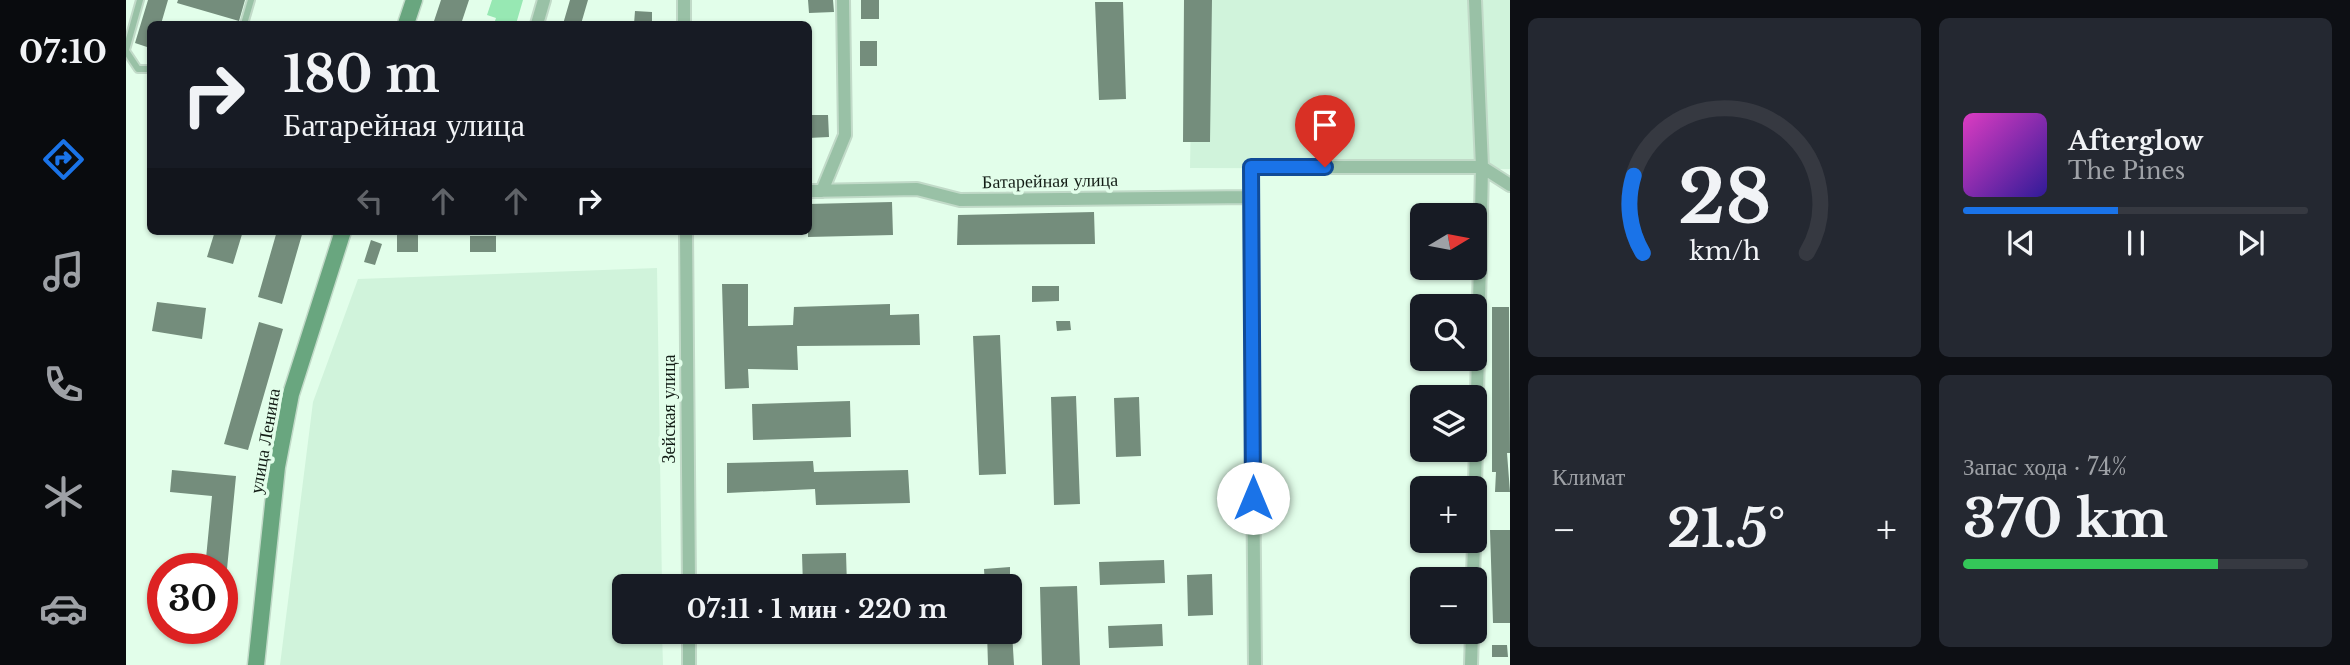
<!DOCTYPE html>
<html lang="ru">
<head>
<meta charset="utf-8">
<style>
  :root { --surface:#171b24; --page:#242831; --text:#f1f3f6; --muted:#9ea1a6; --line:#363941; --accent:#1a73e8 }
  body { margin:0; font-family:"Libre Baskerville",serif; background:var(--page); color:var(--text); height:100vh; display:flex; flex-direction:column; font-size:26px; white-space:nowrap }
  * { box-sizing:border-box; margin:0 }
  p { font-size:23px; color:var(--muted) }
  .icon { flex:none; width:38px; height:38px; fill:none; stroke:currentColor; stroke-width:2; stroke-linecap:round; stroke-linejoin:round }
  .map { position:relative; flex:1; overflow:hidden }
  .drawer { display:flex; flex-direction:column; gap:18px; padding:18px; background:#0d0f14; width:840px }
  .drawer>* { flex:none }
  .guide { position:absolute; left:21px; top:21px; width:665px; height:214px; border-radius:10px; box-shadow:0 2px 5px #0004; background:#171b24; color:var(--text); overflow:hidden }
  .needle { width:46px; rotate:80deg }
  .buttons { position:absolute; left:1284px; top:203px; display:grid; gap:14px }
  .buttons a { display:grid; place-items:center; width:77px; height:77px; border-radius:10px; background:var(--surface); box-shadow:0 2px 5px #0004; font-size:35px }
  .speed { position:absolute; left:21px; top:553px; display:flex; gap:14px; font-size:35px; font-weight:700; text-align:center }
  .speed>* { display:grid; place-content:center; width:91px; height:91px; border-radius:50%; background:var(--surface); box-shadow:0 2px 5px #0004; line-height:1 }
  .speed .limit { border:10px solid #d22; background:#fff; color:#111 }
  .pin { position:absolute; display:grid; place-items:center; width:60px; height:60px; color:#fff; margin:-72px -30px; border-radius:50% 50% 50% 0; rotate:-45deg; box-shadow:0 0 7px #0007 }
  .pin .icon { rotate:45deg }
  .me { position:absolute; width:77px; margin:-38px; rotate:0deg; stroke-linejoin:round; filter:drop-shadow(0 0 5px #0008) }
  .turn { display:flex; align-items:center; gap:24px; height:147px; padding:0 21px; font-size:32px }
  .turn .icon { width:91px; height:91px; stroke-width:2.5 }
  .turn b { display:block; font-size:49px; line-height:60px }
  .lanes { display:flex; align-items:center; height:66px; padding:0 21px; background:#0003; justify-content:center; gap:35px; direction:ltr }
  .lanes .off { opacity:.35 }
  .big { font-size:52px; font-weight:700; line-height:1.1 }
  .drawer .tile { flex:1; display:flex; flex-direction:column; justify-content:center; gap:10px; min-width:0; padding:0 24px; border-radius:10px; background:var(--page) }
  .drawer .dial { align-items:center; gap:0 }
  .dial svg { height:182px; overflow:visible; fill:none; stroke:var(--line); stroke-width:7; stroke-linecap:round; text-anchor:middle }
  .dial text { fill:var(--text); stroke:none }
  .song { display:flex; align-items:center; gap:21px }
  .cover { width:84px; height:84px; border-radius:10px; background:linear-gradient(135deg,hsl(310 70% 55%),hsl(250 70% 35%)) }
  .played { height:7px; border-radius:4px; background:linear-gradient(90deg,var(--accent) 45%,var(--line) 45%) }
  .keys { display:flex; justify-content:space-around; direction:ltr }
  .heat { display:flex; justify-content:space-between; align-items:center; font-size:38px; direction:ltr }
  .charge { height:10px; border-radius:5px; background:linear-gradient(90deg,#34c759 74%,var(--line) 0) }
  .drawer .tiles { flex:1; display:grid; gap:18px; grid-template-columns:repeat(2,1fr) }
  .trip { position:absolute; left:486px; top:574px; width:410px; height:70px; border-radius:10px; background:var(--surface); box-shadow:0 2px 5px #0004; font-weight:700; line-height:70px; text-align:center }
  main { display:flex; flex:1; min-height:0 }
  .dock { display:flex; flex-direction:column; width:126px; justify-content:space-around; align-items:center; background:#090b0e; color:var(--muted) }
  .dock .icon { width:49px; height:49px }
  .dock .on { color:var(--accent) }
  .dock b { font-size:32px; color:var(--text) }
  .map>svg:first-child { display:block }
</style>
</head>
<body>
<main>
<nav class="dock">
<b>07:10</b>
<svg class="icon on" aria-label="directions" viewBox="0 0 24 24"><path d="M12 3l9 9-9 9-9-9zM9 14v-3h6M13 9l2 2-2 2"/></svg>
<svg class="icon" aria-label="music" viewBox="0 0 24 24"><path d="M9 18V5l10-2v13"/><circle cx="6" cy="18" r="3"/><circle cx="16" cy="16" r="3"/></svg>
<svg class="icon" aria-label="phone" viewBox="0 0 24 24"><path d="M5 4h4l2 5-3 2q2 4 5 5l2-3 5 2v4C11 20 4 13 5 4z"/></svg>
<svg class="icon" aria-label="climate" viewBox="0 0 24 24"><path d="M12 3v18M4 7l16 10M4 17L20 7"/></svg>
<svg class="icon" aria-label="car" viewBox="0 0 24 24"><path d="M5 17H2v-5l4-1 3-4h7l3 4 3 1v5h-3M9 17h6M6 11h13"/><circle cx="7" cy="17" r="2"/><circle cx="17" cy="17" r="2"/></svg>
</nav>
<div class="map">
<svg width="1384" height="665" viewBox="0 0 1384 665">
  <rect width="100%" height="100%" fill="#e2feea"/>
  <path fill="#d0f3db" d="M 1067,0 L 1384,0 L 1384,169 L 1064,168 Z
    M 531,268 L 536,586 L 499,586 L 499,632 L 536,632 L 537,665 L 154,665 L 187,402 L 232,279 Z"/>
  <path fill="#97e8b3" d="M 366,0 L 397,0 L 390,24 L 368,24 L 370,18 L 361,15 Z"/>
  <path fill="#748d7c" d="M 22,0 L 42,0 L 35,24 L 24,24 L 24,48 L 9,43 Z
    M 52,0 L 119,0 L 113,21 L 51,3 Z
    M 315,0 L 343,0 L 335,24 L 307,24 Z
    M 444,0 L 462,0 L 455,24 L 437,24 Z
    M 682,0 L 707,0 L 708,12 L 683,13 Z
    M 735,0 L 753,0 L 753,19 L 735,19 Z
    M 1058,0 L 1086,0 L 1084,142 L 1057,142 Z
    M 969,2 L 997,2 L 1000,99 L 973,100 Z
    M 509,11 L 526,12 L 526,24 L 508,24 Z
    M 734,41 L 751,41 L 751,66 L 734,66 Z
    M 682,115 L 702,115 L 703,137 L 682,138 Z
    M 766,202 L 767,235 L 682,237 L 682,204 Z
    M 968,212 L 969,244 L 831,245 L 832,215 Z
    M 89,231 L 117,231 L 107,264 L 81,257 Z
    M 151,231 L 177,231 L 156,304 L 132,297 Z
    M 271,235 L 292,235 L 292,252 L 271,252 Z
    M 344,236 L 370,236 L 370,252 L 344,252 Z
    M 245,240 L 256,244 L 249,265 L 238,262 Z
    M 596,284 L 622,284 L 622,326 L 667,325 L 668,307 L 764,304 L 764,315 L 793,314 L 794,345 L 671,346 L 672,370 L 622,369 L 623,388 L 599,389 Z
    M 906,286 L 933,286 L 933,301 L 906,302 Z
    M 31,302 L 80,308 L 76,339 L 26,331 Z
    M 1366,307 L 1383,307 L 1384,453 L 1381,453 L 1384,492 L 1369,492 L 1370,472 L 1366,472 Z
    M 930,321 L 944,321 L 945,330 L 931,331 Z
    M 133,322 L 157,329 L 122,450 L 98,444 Z
    M 874,335 L 880,474 L 853,475 L 847,336 Z
    M 950,396 L 954,504 L 928,505 L 925,397 Z
    M 1013,397 L 1015,456 L 990,457 L 988,398 Z
    M 724,401 L 725,437 L 627,440 L 626,404 Z
    M 687,461 L 688,472 L 782,470 L 784,503 L 690,505 L 689,489 L 601,493 L 601,463 Z
    M 46,470 L 110,476 L 101,569 L 79,569 L 86,496 L 44,492 Z
    M 1364,530 L 1384,530 L 1384,623 L 1367,623 Z
    M 720,553 L 721,586 L 677,586 L 676,554 Z
    M 1038,560 L 1039,583 L 974,585 L 973,562 Z
    M 884,567 L 884,586 L 859,586 L 858,569 Z
    M 1086,574 L 1087,615 L 1062,616 L 1061,575 Z
    M 951,586 L 954,665 L 916,665 L 914,587 Z
    M 1036,624 L 1037,646 L 983,648 L 982,626 Z
    M 861,632 L 886,632 L 888,665 L 862,665 Z
    M 1366,645 L 1381,645 L 1382,657 L 1366,657 Z"/>
  <g fill="none" stroke-linecap="round" stroke-linejoin="round">
    <defs>
      <path id="service" d="M 118,24 L 125,0
        M 0,50 L 14,0
        M 0,51 L 12,69 L 24,69"/>
      <path id="minor" d="M 411,24 L 418,0
        M 558,24 L 558,0
        M 682,191 L 791,189 L 834,200 L 1125,197
        M 696,191 L 719,135 L 717,0
        M 560,231 L 563,586
        M 1349,488 L 1356,167 L 1349,0
        M 1347,579 L 1348,541
        M 563,632 L 563,665
        M 1129,665 L 1124,167 L 1356,167 L 1384,185
        M 1345,665 L 1346,632"/>
      <path id="secondary" d="M 280,24 L 288,0
        M 130,665 L 151,467 L 165,394 L 217,231"/>
    </defs>
    <use href="#service" stroke="#c1dac8" stroke-width="10"/>
    <use href="#minor" stroke="#c1dac8" stroke-width="16"/>
    <use href="#secondary" stroke="#c1dac8" stroke-width="19"/>
    <use href="#service" stroke="#99c1a6" stroke-width="6"/>
    <use href="#minor" stroke="#99c1a6" stroke-width="12"/>
    <use href="#secondary" stroke="#69a67f" stroke-width="16"/>
  </g>
  <g fill="none" stroke-linecap="round" stroke-linejoin="round">
    <defs>
      <path id="route" d="M 1127,498 L 1125,167 L 1199,167"/>
    </defs>
    <use href="#route" stroke="#114b97" stroke-width="18"/>
    <use href="#route" stroke="#1a73e8" stroke-width="12"/>
  </g>
  <g text-anchor="middle" dominant-baseline="central" stroke-width="7" stroke-linejoin="round" paint-order="stroke">
    <g font-size="18" fill="#131d16" stroke="#e2feea">
      <text transform="translate(924 181) rotate(-1)">Батарейная улица</text>
      <text transform="translate(543 409) rotate(-90)">Зейская улица</text>
      <text transform="translate(139 441) rotate(-80)">улица Ленина</text>
    </g>
  </g>
</svg>
<div class="buttons">
<a><svg class="needle" viewBox="-14 -14 28 28"><path d="M0-13l5 13h-10z" fill="#e53935"/><path d="M0 13l5-13h-10z" fill="#9ea1a6"/></svg></a>
<a><svg class="icon" aria-label="search" viewBox="0 0 24 24"><circle cx="10" cy="10" r="6"/><path d="M15 15l6 6"/></svg></a>
<a><svg class="icon" aria-label="layers" viewBox="0 0 24 24"><path d="M12 4l9 5-9 5-9-5zM3 14l9 5 9-5"/></svg></a>
<a>+</a>
<a>−</a>
</div>
<div class="speed"><div class="limit">30</div></div>
<div class="pin" style="left:1199px;top:167px;background:#d93025"><svg class="icon" aria-label="arrive" viewBox="0 0 24 24"><path d="M6 21V4h12l-3 4 3 4H6"/></svg></div>
<svg class="me" style="left:1127px;top:498px" viewBox="-20 -20 40 40"><circle r="19" fill="#fff"/><path d="M0-13L10 11 0 6-10 11z" fill="#1a73e8"/></svg>
<div class="trip">07:11 · 1 мин · 220 m</div>
<div class="guide">
<div class="turn"><svg class="icon" aria-label="right" viewBox="0 0 24 24"><path d="M7 20v-9h11M14 6l5 5-5 5"/></svg><div><b>180 m</b>Батарейная улица</div></div>
<div class="lanes"><svg class="icon off" aria-label="left" viewBox="0 0 24 24"><path d="M17 20v-9H6M10 6l-5 5 5 5"/></svg><svg class="icon off" aria-label="ahead" viewBox="0 0 24 24"><path d="M12 20V5M6 11l6-6 6 6"/></svg><svg class="icon off" aria-label="ahead" viewBox="0 0 24 24"><path d="M12 20V5M6 11l6-6 6 6"/></svg><svg class="icon" aria-label="right" viewBox="0 0 24 24"><path d="M7 20v-9h11M14 6l5 5-5 5"/></svg></div>
</div>
</div>
<section class="drawer">
<div class="tiles">
<div class="tile dial"><svg viewBox="0 0 100 80">
<path d="M14 69A42 42 0 1 1 86 69"/>
<path d="M14 69A42 42 0 0 1 10 35" stroke="#1a73e8"/>
<text x="50" y="56" font-size="32" font-weight="700">28</text>
<text x="50" y="72" font-size="11">km/h</text>
</svg></div>
<div class="tile">
<div class="song"><i class="cover"></i><div><b>Afterglow</b><p>The Pines</p></div></div>
<div class="played"></div>
<div class="keys"><svg class="icon" aria-label="previous" viewBox="0 0 24 24"><path d="M18 5L8 12l10 7zM5 5v14"/></svg><svg class="icon" aria-label="pause" viewBox="0 0 24 24"><path d="M8 5v14M16 5v14"/></svg><svg class="icon" aria-label="next" viewBox="0 0 24 24"><path d="M6 5l10 7-10 7zM19 5v14"/></svg></div>
</div>
<div class="tile"><p>Климат</p>
<div class="heat"><a>−</a><b class="big">21.5°</b><a>+</a></div>
</div>
<div class="tile"><p>Запас хода · 74%</p><b class="big">370 km</b><div class="charge"></div></div>
</div>
</section>
</main>
</body>
</html>
